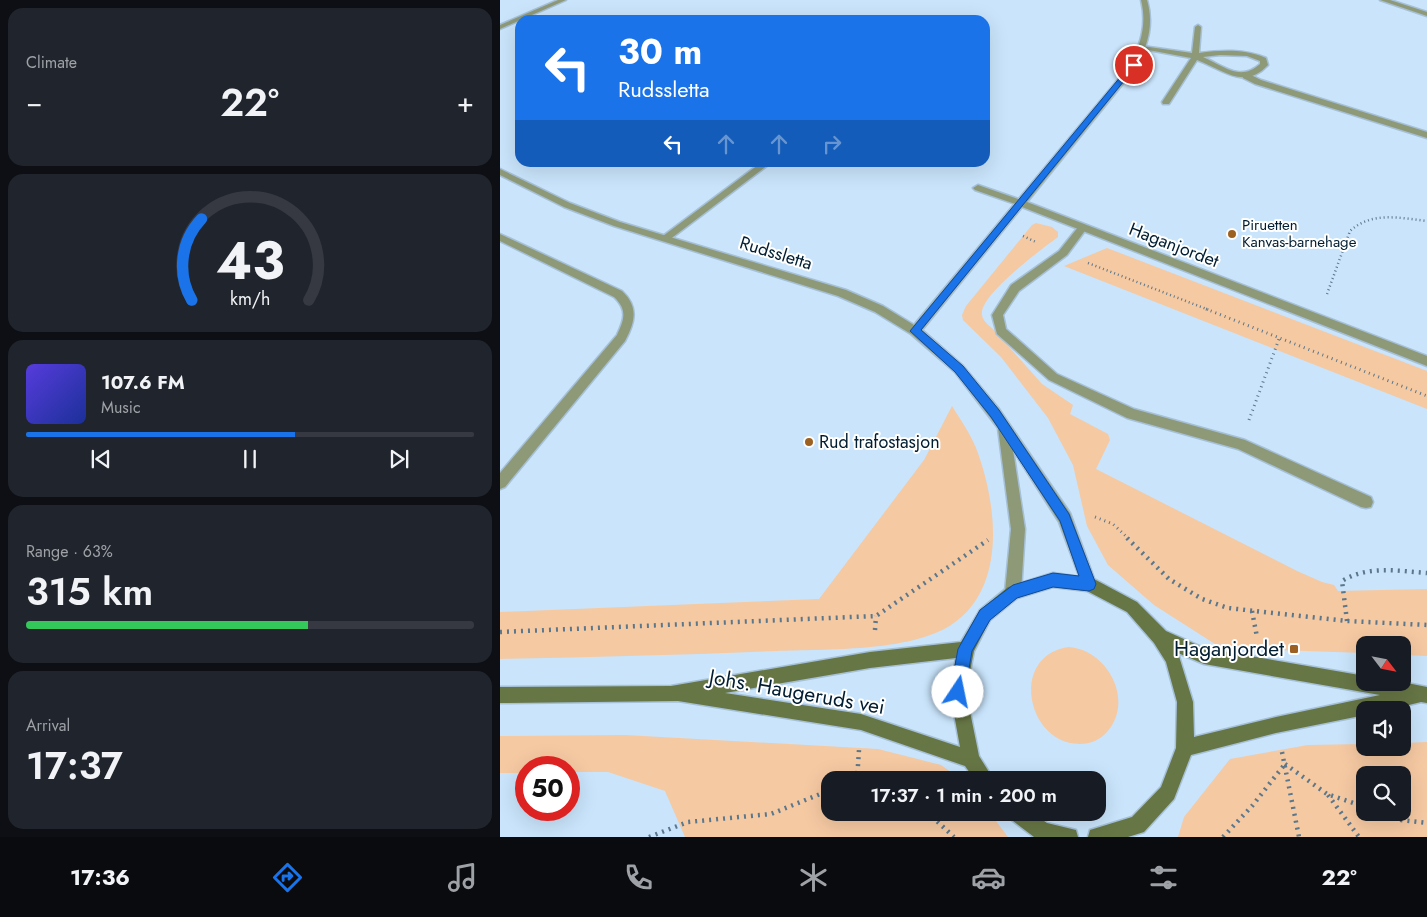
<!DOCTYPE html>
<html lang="en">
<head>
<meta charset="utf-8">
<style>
  :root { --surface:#171b24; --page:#20242c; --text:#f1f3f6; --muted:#9ea1a6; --line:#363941; --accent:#1a73e8 }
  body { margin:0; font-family:Jost,sans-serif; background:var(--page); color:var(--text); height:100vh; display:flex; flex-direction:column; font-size:19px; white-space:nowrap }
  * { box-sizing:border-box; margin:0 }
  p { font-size:16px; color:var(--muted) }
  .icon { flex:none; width:28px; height:28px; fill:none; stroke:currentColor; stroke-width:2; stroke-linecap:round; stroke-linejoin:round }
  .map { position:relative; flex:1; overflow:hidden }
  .details { display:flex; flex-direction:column; gap:8px; padding:8px; background:#0d0f14; width:500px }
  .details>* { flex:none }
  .banner { position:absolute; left:15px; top:15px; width:475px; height:152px; border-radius:15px; box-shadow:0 5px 20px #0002; background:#1a73e8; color:#fff; overflow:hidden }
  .needle { width:32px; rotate:122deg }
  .buttons { position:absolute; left:856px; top:636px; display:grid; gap:10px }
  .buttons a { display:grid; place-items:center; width:55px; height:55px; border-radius:10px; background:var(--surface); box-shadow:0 5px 20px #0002; font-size:25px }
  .speed { position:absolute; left:15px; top:756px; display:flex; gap:10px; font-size:25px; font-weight:700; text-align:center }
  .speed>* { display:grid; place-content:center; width:65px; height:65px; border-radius:50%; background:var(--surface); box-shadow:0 5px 20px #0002; line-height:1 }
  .speed .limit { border:8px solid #d22; background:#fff; color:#111 }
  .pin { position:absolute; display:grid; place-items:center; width:42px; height:42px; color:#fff; margin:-21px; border:2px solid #fff; border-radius:50%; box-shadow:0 1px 5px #0007 }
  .me { position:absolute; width:55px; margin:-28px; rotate:11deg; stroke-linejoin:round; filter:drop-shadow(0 0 4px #0008) }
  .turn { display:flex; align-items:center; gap:18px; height:105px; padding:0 20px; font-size:22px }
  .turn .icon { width:65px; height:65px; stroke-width:2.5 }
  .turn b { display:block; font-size:35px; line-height:42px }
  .lanes { display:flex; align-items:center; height:48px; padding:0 20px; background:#0003; justify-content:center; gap:25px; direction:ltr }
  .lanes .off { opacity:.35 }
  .big { font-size:38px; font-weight:600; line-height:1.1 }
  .details .widget { flex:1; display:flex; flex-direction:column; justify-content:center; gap:8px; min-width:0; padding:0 18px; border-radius:15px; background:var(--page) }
  .details .dial { align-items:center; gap:0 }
  .dial svg { height:130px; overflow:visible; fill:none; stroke:var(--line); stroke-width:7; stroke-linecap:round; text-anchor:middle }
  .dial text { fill:var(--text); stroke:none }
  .song { display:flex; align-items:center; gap:15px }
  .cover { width:60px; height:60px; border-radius:8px; background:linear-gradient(135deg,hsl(250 70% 55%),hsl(230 70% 35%)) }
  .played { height:5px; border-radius:2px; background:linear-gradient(90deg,var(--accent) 60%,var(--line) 60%) }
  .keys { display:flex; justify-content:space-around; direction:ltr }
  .heat { display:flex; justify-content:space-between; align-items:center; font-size:28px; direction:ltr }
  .charge { height:8px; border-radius:4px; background:linear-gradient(90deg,#34c759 63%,var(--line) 0) }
  .trip { position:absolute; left:321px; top:771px; width:285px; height:50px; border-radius:15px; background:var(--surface); box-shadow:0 5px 20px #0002; font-weight:600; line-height:50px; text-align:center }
  .tab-bar { display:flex; height:80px; justify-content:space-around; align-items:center; background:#090b0e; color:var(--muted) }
  .tab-bar .icon { width:35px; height:35px }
  .tab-bar .on { color:var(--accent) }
  .tab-bar b { font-size:22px; color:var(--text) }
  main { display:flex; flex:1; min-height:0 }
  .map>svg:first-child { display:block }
</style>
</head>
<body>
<main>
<section class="details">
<div class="widget"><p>Climate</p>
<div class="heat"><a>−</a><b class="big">22°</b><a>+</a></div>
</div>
<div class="widget dial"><svg viewBox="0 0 100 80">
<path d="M14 69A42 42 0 1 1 86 69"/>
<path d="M14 69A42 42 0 0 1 20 19" stroke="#1a73e8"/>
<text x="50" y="56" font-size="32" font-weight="700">43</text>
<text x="50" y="72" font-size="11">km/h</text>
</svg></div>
<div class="widget">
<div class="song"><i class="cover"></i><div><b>107.6 FM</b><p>Music</p></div></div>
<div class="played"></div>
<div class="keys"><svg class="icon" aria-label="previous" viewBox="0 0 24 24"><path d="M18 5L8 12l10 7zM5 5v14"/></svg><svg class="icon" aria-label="pause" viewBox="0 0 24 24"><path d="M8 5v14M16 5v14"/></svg><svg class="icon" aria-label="next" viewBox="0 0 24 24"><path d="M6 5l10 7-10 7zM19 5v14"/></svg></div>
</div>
<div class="widget"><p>Range · 63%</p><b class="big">315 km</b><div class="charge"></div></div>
<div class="widget"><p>Arrival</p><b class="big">17:37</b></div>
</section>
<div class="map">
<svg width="927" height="837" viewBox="0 0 927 837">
  <rect width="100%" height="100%" fill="#c9e4fb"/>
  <path fill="#f5c9a2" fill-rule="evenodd" d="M 536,223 L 552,227 L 558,232 L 558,237 C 543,248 478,296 482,315 C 483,322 489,325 494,330 L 542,384 L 573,405 L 570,414 L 608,434 L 610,440 L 596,469 L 797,571 L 822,582 L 834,585 L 838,591 L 927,589 L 927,656 L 903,655 L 902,645 L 865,645 L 865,653 L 777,650 L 715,644 L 654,605 L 608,565 L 587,526 L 573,465 L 548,418 L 501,357 L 463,320 L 462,315 L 466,306 L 532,225 Z
    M 607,248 L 927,371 L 927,409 L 564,266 Z
    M 452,406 C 460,419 470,433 476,448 C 497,503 508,588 451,625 C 410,652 324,649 276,651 C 184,655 92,657 0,659 L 0,612 L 319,599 L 424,460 Z
    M 569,647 C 607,650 635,700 607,732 C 600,740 590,744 580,744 C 526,744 509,655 569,647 Z
    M 125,735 L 378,749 L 441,765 L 462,780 L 330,780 L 330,812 L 490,813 L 508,837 L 185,837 L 165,791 L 108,772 L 69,772 L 69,768 L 26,768 L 26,773 L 0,773 L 0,736 Z
    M 927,742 L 927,837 L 678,837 L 684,817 L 730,759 L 808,745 L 865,744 L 865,748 L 902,748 L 903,743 ZM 865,775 L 902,775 L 902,812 L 865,812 Z"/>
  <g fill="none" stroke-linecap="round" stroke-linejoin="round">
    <defs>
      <path id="lane" d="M 880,0 L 890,0 L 927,12 L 927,16 Z
        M 698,25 L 701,27 L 699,53 C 722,50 744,49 766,58 L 768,65 C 744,91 722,69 697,60 L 669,104 L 663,104 L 662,102 L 691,58 L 638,48 L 642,46 L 692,53 L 695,27 ZM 720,55 L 747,56 L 760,61 L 760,64 C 740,82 724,66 703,57 Z
        M 262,162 L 272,162 L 169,240 L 163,240 L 163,236 Z
        M 478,185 L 524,201 L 526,203 L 521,206 L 475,190 L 473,188 Z
        M 582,225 L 587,228 L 567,255 L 519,291 L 503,315 L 506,329 L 557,374 L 634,409 L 745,440 L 871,497 L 873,502 L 871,507 L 866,508 L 861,507 L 738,449 L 627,418 L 549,380 L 497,334 L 492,315 L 511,285 L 559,251 L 579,226 Z
        M 0,234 L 122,291 C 139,307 135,322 125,341 L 5,487 L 0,489 L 0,473 L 117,335 C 124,320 128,310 114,297 L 0,241 Z"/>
      <path id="street" d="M 58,0 L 66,0 L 0,29 L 0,25 Z
        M 641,0 L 647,0 C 654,24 648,43 638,65 L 527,202 L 927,356 L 927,366 L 522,207 L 422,330 L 463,366 L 499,409 L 570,513 L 596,584 L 594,589 L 589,591 L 584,589 L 559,522 L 513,450 L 525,529 L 521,592 L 518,597 L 513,600 L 508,597 L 505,592 L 511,529 L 498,428 L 455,372 L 411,334 L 375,312 L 338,296 L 114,226 L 64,207 L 0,175 L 0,169 L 70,203 L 120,222 L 346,290 L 383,306 L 414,325 L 631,64 C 641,43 647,24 641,0 Z
        M 743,74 L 749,74 L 761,80 L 927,132 L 927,138 L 755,84 L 743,78 Z"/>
      <path id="secondary" d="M 553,573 L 594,579 L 637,602 L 666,631 L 704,648 L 865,676 L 865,682 L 902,682 L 927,687 L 927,703 L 921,702 L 889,710 L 865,710 L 865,715 L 776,733 L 691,755 L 674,799 L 644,832 L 628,837 L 588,837 L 590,830 L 632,817 L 661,787 L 676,748 L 677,702 L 666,662 L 654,643 L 627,612 L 587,591 L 553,587 L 517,598 L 490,620 L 474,651 L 466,692 L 479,756 L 494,780 L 475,780 L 465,766 L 361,730 L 178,701 L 0,703 L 0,687 L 171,686 L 370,652 L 461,642 L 480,610 L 508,587 ZM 678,653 L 704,664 L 880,695 L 776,717 L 694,737 L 693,702 ZM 456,658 L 450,692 L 460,747 L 361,714 L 225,693 L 370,668 Z
        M 506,812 L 531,812 L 547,823 L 576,830 L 578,837 L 534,837 L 509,818 Z"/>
    </defs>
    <use href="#lane" stroke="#a5c0d7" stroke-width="3"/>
    <use href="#street" stroke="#a5c0d7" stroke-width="3"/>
    <use href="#secondary" stroke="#a5c0d7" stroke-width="3"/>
    <path stroke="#5b778c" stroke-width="2.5" stroke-dasharray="1 3" stroke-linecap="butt" d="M 523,236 L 536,242
      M 588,263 L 709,310
      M 827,294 L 850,231 C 872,211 900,218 927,221"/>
    <path stroke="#5b778c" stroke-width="3" stroke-dasharray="1 4" stroke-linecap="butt" d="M 706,309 L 927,396
      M 749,420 L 779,339
      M 595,517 L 613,524 L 629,539"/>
    <path stroke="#5b778c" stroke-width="4.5" stroke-dasharray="2 5" stroke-linecap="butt" d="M 627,538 L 669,579 L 702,599 L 728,608 L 847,621 L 927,625
      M 752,611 L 757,637
      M 847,621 L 842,581 C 868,565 898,571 927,573
      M 375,630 L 376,616
      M 0,632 L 376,616 L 488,540
      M 782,752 L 799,837
      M 785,764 L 827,794 L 865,807
      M 357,780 L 359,750
      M 828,795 L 859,837
      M 427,812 L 454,837
      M 881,812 L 901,820 L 927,823
      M 149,837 L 188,822 L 271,814 L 330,790
      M 723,837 L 752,806 L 785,764"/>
    <use href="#lane" fill="#8e9978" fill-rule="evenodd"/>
    <use href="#street" fill="#8e9978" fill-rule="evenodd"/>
    <use href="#secondary" fill="#677645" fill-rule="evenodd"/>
  </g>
  <path fill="#1a73e8" stroke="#114b97" d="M 631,64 L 637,65 L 421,330 L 463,366 L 499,410 L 569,514 L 596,584 L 594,589 L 589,591 L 553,587 L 517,598 L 490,620 L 472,651 L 465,692 L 463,697 L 458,699 L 452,697 L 450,692 L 458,649 L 480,610 L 513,585 L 553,573 L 579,576 L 560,521 L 491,417 L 455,372 L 410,331 Z"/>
  <g fill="#9c6021" stroke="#fff" stroke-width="2">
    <circle cx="732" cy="234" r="5"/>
    <circle cx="309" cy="442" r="5"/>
    <rect x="789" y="644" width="10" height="10" rx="2.5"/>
  </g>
  <g text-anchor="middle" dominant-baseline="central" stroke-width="4" stroke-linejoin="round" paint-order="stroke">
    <g font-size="15" fill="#001d31" stroke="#fff" text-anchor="start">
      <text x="742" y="225">Piruetten<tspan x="742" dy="17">Kanvas-barnehage</tspan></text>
    </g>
    <g font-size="18" fill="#001d31" stroke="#fff">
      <text transform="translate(674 245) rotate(21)">Haganjordet</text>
      <text transform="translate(276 253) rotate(17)">Rudssletta</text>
    </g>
    <g font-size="18" fill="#001d31" stroke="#fff" text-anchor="start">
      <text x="319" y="442">Rud trafostasjon</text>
    </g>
    <g font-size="21" fill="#001d31" stroke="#fff" text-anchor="end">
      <text x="784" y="649">Haganjordet</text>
    </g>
    <g font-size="21" fill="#001d31" stroke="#fff">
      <text transform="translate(297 692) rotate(10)">Johs. Haugeruds vei</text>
    </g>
  </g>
</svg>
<div class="buttons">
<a><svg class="needle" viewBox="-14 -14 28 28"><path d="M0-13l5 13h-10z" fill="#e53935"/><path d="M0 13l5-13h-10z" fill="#9ea1a6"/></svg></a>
<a><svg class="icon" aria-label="sound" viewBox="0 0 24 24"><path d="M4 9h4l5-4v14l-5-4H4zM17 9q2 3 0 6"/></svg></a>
<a><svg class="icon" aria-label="search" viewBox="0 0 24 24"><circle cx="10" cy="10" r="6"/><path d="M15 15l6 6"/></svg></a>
</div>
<div class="speed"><div class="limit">50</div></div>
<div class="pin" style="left:634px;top:65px;background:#d93025"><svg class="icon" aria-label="arrive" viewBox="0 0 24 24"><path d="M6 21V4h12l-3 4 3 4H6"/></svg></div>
<svg class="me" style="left:458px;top:692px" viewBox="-20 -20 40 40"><circle r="19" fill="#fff"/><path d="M0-13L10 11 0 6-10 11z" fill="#1a73e8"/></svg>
<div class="trip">17:37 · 1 min · 200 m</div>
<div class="banner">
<div class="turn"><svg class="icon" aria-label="left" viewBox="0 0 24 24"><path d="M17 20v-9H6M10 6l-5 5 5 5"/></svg><div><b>30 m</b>Rudssletta</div></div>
<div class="lanes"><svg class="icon" aria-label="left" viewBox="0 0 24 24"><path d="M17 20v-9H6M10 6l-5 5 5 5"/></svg><svg class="icon off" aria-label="ahead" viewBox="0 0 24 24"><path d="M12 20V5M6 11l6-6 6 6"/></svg><svg class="icon off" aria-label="ahead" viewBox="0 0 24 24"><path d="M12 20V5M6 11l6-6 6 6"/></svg><svg class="icon off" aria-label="right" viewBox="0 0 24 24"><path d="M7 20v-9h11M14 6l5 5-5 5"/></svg></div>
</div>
</div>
</main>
<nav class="tab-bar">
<b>17:36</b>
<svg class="icon on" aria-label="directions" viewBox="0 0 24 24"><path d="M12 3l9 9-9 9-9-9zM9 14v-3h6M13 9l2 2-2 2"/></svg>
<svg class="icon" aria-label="music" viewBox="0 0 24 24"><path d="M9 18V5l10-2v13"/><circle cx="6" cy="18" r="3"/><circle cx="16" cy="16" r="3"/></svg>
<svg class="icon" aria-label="phone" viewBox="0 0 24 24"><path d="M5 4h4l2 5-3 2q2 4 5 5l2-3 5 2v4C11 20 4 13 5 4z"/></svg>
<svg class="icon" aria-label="climate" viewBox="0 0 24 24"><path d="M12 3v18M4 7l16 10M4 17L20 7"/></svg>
<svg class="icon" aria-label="car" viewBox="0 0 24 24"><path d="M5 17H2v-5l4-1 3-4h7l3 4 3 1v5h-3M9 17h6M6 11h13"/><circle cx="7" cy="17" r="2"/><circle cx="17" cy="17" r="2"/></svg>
<svg class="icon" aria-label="filters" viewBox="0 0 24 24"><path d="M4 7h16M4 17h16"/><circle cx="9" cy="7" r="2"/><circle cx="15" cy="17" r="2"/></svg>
<b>22°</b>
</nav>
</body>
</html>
